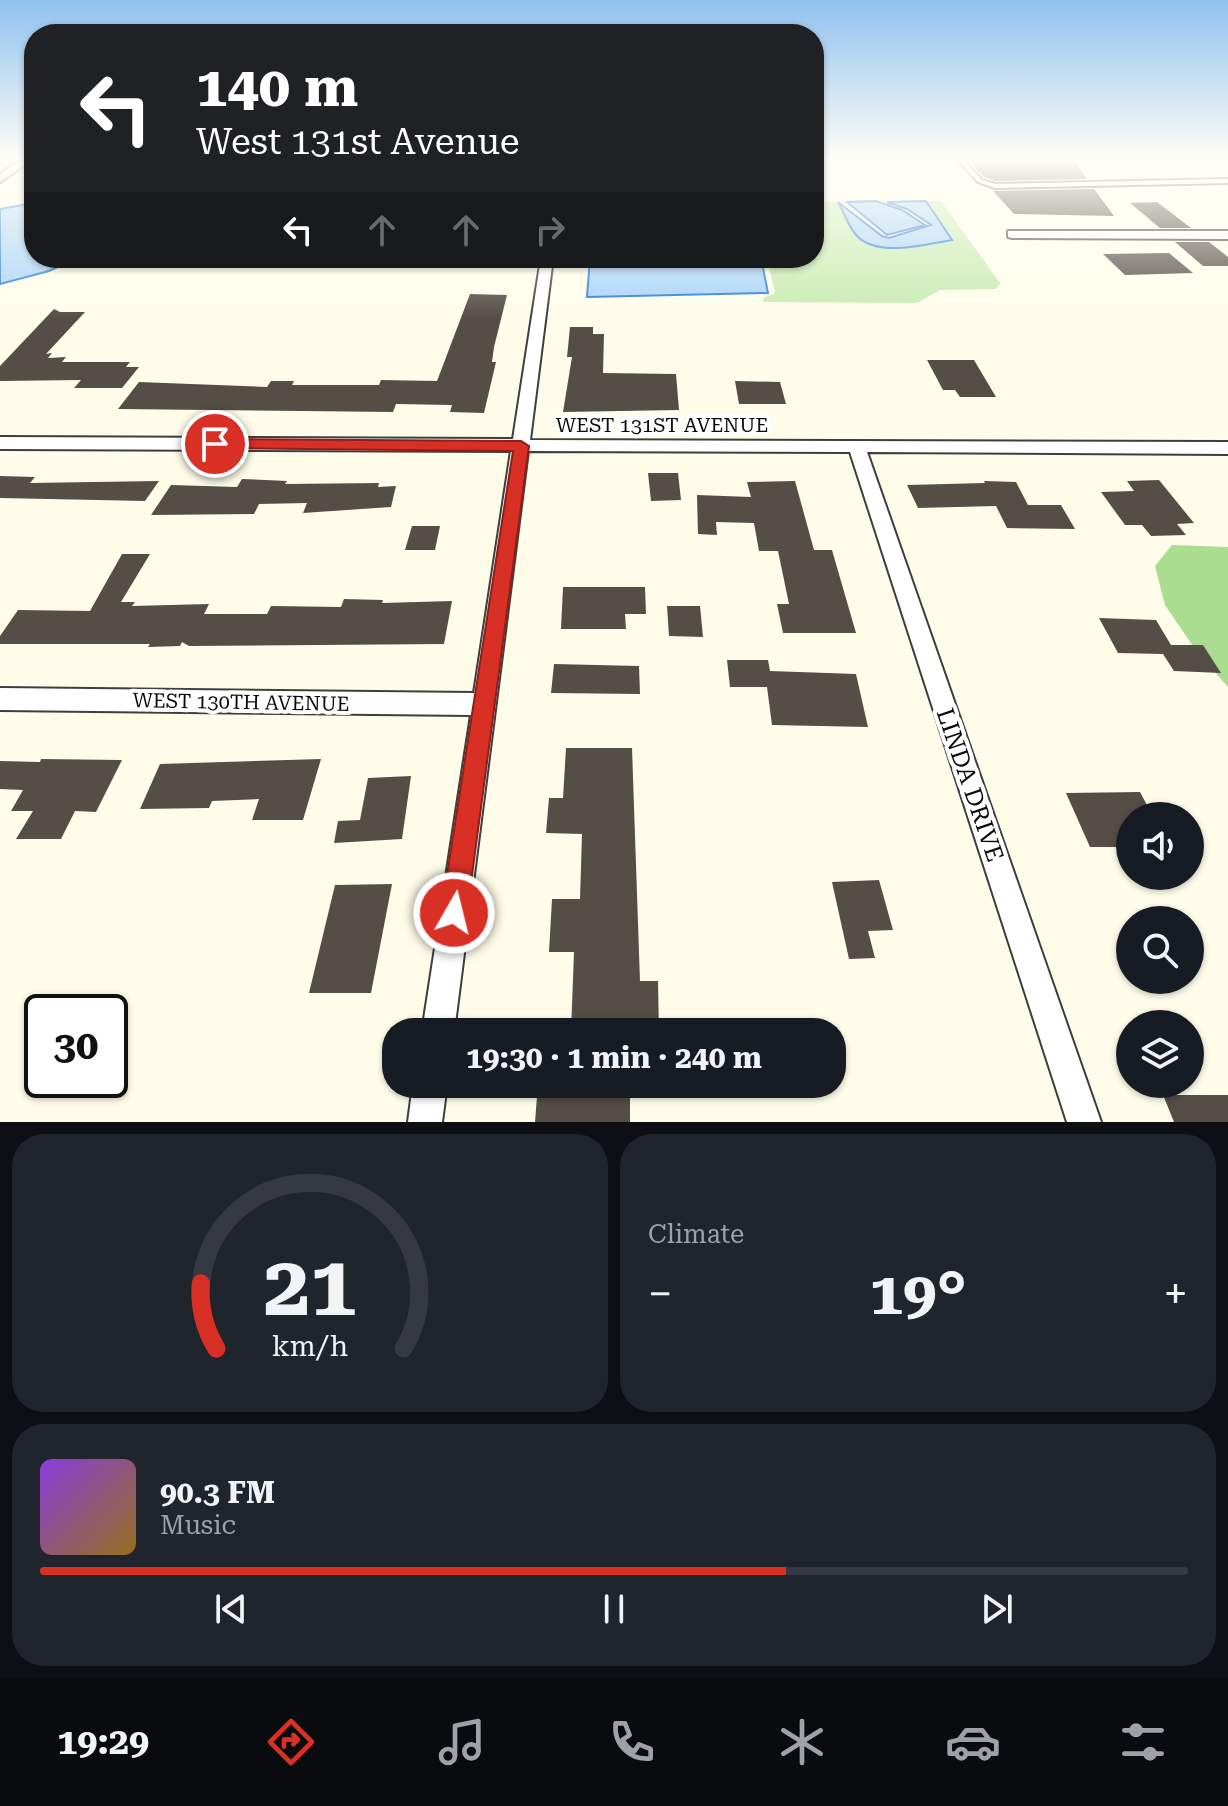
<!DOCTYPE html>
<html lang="en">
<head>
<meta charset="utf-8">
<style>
  :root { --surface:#171b24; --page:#20242c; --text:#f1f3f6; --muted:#9ea1a6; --line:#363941; --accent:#d93025 }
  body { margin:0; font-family:"Roboto Serif",serif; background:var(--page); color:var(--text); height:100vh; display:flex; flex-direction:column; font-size:30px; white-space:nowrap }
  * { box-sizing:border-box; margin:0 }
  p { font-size:26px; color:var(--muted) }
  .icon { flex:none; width:44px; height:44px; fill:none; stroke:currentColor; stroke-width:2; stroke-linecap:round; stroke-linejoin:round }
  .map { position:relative; height:1122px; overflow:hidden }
  .details { display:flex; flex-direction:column; gap:12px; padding:12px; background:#0d0f14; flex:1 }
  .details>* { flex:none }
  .banner { position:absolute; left:24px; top:24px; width:800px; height:244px; border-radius:32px; box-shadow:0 2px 6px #0004; background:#202124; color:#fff; overflow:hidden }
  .controls { position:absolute; left:1116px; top:802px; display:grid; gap:16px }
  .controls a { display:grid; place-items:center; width:88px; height:88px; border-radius:50%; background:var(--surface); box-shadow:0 2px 6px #0004; font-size:40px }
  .speed { position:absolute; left:24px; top:994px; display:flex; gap:16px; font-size:40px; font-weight:700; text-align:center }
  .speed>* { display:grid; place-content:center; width:104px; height:104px; border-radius:50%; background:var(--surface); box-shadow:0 2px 6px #0004; line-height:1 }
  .speed .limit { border:4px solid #111; border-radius:12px; background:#fff; color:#111 }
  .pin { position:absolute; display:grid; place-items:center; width:68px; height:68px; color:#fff; margin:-34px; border:4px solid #fff; border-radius:50%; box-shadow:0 2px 8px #0007 }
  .me { position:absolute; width:88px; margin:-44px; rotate:8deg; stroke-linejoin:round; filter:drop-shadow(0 0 6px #0008) }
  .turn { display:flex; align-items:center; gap:28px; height:168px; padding:0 40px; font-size:36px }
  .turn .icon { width:104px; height:104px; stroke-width:2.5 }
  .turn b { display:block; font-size:56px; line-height:68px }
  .lanes { display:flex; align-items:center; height:76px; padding:0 40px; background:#0003; justify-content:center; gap:40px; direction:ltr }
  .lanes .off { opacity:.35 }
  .big { font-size:60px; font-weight:700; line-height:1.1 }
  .details .widget { flex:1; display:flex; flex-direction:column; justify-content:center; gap:12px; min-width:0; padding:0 28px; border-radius:32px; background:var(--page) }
  .details .dial { align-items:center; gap:0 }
  .dial svg { height:208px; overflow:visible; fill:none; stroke:var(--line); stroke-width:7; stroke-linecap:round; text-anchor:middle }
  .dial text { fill:var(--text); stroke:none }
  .song { display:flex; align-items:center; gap:24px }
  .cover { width:96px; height:96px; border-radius:12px; background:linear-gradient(135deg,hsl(270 70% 55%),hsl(40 70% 35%)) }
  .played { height:8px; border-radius:4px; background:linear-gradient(90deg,var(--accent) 65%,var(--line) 65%) }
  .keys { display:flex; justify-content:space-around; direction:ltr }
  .heat { display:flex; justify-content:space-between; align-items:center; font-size:44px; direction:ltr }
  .details .tiles { flex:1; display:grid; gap:12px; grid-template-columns:1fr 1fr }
  .widget:last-child { grid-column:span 2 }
  .trip { position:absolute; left:382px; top:1018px; width:464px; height:80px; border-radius:32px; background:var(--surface); box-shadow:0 2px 6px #0004; font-weight:700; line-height:80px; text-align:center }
  .tab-bar { display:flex; height:128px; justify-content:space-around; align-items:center; background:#090b0e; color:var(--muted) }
  .tab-bar .icon { width:56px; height:56px }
  .tab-bar .selected { color:var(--accent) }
  .tab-bar b { font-size:36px; color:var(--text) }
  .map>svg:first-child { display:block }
</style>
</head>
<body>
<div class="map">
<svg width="1228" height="1122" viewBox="0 0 1228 1122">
  <rect width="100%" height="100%" fill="#fffdea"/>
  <path fill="#c9ebb2" d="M 926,201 L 941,201 L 1000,283 L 996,289 L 940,290 L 917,303 L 763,302 L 763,298 L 775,293 L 767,258 L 814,258 L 814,202 L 838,202 C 844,212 849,228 857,236 C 878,258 925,245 951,240 Z"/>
  <path fill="#aadd90" d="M 1172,545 L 1228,547 L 1228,687 L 1197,652 L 1165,605 L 1155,566 Z"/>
  <path fill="#abd4fa" stroke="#2e80d5" stroke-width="2" d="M 876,201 L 902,210 L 925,225 L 887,235 L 847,202 Z
    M 926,201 L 952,240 C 926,244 878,258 857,236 C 849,228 844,212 838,202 L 882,236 L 889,238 L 931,225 L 907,209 L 887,202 Z
    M 34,203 L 34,258 L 77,258 L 49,271 L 0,284 L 0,209 Z
    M 590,258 L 761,258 L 768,293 L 587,297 Z"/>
  <path fill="#554e47" d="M 968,160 L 1074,160 L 1087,179 L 995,181 L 984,177 Z
    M 1094,189 L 1114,216 L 1014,214 L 993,191 Z
    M 1157,202 L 1191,228 L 1160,228 L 1130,203 Z
    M 1175,242 L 1209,242 L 1228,257 L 1228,266 L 1203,266 Z
    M 1169,253 L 1193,273 L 1125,275 L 1103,254 Z
    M 470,294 L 507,295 L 494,347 L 492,362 L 496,362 L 484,413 L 450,412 L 452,405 L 396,404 L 393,412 L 118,409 L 139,382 L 267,387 L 271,381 L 294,381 L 292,385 L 379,385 L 381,380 L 437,381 Z
    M 54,309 L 60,312 L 85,312 L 46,354 L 52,353 L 48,358 L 66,357 L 62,362 L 130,362 L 126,367 L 139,367 L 122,388 L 74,388 L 81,380 L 0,381 L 0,366 Z
    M 570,327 L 593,327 L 593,334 L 604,334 L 603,373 L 676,374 L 679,410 L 563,412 L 572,357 L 567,357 Z
    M 927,360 L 974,360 L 996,397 L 960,397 L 955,390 L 943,390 Z
    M 735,381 L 780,382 L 786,404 L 739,404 Z
    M 648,473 L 678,473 L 681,500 L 651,501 Z
    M 0,476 L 35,477 L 30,483 L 159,481 L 145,501 L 0,498 Z
    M 242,479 L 287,481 L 285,484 L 379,483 L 378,487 L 396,486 L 391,507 L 303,513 L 307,503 L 259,504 L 254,514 L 151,515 L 171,485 L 237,487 Z
    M 1159,480 L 1194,523 L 1177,524 L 1186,535 L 1151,536 L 1142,525 L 1125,525 L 1101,492 L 1134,491 L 1127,481 Z
    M 795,481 L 814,550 L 832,550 L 856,633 L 783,633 L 777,604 L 789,604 L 778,551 L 759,551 L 754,523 L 716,522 L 717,535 L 698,534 L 697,495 L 751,497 L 747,482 Z
    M 984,481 L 1016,482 L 1028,505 L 1061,505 L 1075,529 L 1007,528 L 996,506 L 918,508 L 907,485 L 985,483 Z
    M 412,526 L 440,526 L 435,550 L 405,550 Z
    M 122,554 L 150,554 L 121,602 L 135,602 L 132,606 L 209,604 L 204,614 L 267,614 L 271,606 L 341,607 L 344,599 L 383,600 L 382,603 L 452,601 L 444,644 L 189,646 L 182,642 L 180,646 L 148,647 L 150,644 L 0,644 L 0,636 L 18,610 L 90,611 Z
    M 563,587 L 645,587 L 646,614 L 625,614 L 626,629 L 561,629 Z
    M 667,606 L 700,606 L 703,637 L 669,636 Z
    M 1099,618 L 1156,620 L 1171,645 L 1203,645 L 1221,673 L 1174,671 L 1163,654 L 1118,653 Z
    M 727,660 L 768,660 L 770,671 L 856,674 L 868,727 L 772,725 L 767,687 L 730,687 Z
    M 554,664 L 639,666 L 640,694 L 551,693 Z
    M 566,748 L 632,748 L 640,981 L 658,981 L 659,1032 L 571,1032 L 574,952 L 549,952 L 552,899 L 580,899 L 582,834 L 546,833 L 549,798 L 563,798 Z
    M 41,759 L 122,760 L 96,812 L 75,811 L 61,839 L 16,839 L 33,811 L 11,811 L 23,790 L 0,789 L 0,761 L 40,762 Z
    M 321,759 L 303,820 L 252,820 L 259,799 L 212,801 L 209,808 L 140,809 L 160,764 Z
    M 411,776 L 402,839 L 334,843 L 338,821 L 360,820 L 368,778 Z
    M 1140,792 L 1153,816 L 1130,816 L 1130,847 L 1090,847 L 1066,793 Z
    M 879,880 L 893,930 L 868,931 L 875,958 L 849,959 L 832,882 Z
    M 392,884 L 371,993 L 309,993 L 335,885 Z
    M 538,1084 L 630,1084 L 630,1122 L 535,1122 Z
    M 1163,1095 L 1228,1095 L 1228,1122 L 1174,1122 Z"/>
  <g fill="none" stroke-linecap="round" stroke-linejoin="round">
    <defs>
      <path id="lane" d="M 958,160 L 963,160 L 982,180 L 995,184 L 1228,179 L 1228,183 L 995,188 L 978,182 Z"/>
      <path id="street" d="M 20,160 L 32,160 L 0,182 L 0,174 Z
        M 1008,231 L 1228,231 L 1228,239 L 1012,238 L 1008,237 Z
        M 541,258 L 553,258 L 530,440 L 1228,442 L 1228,454 L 867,452 L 1101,1122 L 1067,1122 L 850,452 L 528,451 L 454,1032 L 422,1032 L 471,715 L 0,710 L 0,688 L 474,693 L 511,451 L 0,449 L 0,437 L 513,439 Z
        M 413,1084 L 447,1084 L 442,1122 L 408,1122 Z"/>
    </defs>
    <use href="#lane" stroke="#3e3e3e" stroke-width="4"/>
    <use href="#street" stroke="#3e3e3e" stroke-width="4"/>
    <use href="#lane" fill="#fff" fill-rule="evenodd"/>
    <use href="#street" fill="#fff" fill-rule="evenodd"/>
  </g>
  <linearGradient id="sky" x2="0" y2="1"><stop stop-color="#8fc1ef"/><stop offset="0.5" stop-color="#fffef6"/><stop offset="1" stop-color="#fffef6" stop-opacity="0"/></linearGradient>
  <rect width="1228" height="318" fill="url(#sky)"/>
  <path fill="#d93025" stroke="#8d1f18" stroke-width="2" d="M 215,439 L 521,441 L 529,446 L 467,913 L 463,922 L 454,926 L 445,922 L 441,913 L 513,451 L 209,448 L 207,444 Z"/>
  <g text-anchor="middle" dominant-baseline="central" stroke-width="8" stroke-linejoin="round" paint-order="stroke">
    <g font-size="20" fill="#0b0b0b" stroke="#fff">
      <text x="662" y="425">WEST 131ST AVENUE</text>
      <text transform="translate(241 702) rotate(1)">WEST 130TH AVENUE</text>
    </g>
    <g font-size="24" fill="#0b0b0b" stroke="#fff">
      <text transform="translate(970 785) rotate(71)">LINDA DRIVE</text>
    </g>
  </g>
</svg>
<div class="controls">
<a><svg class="icon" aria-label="sound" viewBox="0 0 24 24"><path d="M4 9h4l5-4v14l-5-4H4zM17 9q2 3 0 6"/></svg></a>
<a><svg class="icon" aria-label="search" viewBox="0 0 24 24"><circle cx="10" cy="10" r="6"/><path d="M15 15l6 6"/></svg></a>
<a><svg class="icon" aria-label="layers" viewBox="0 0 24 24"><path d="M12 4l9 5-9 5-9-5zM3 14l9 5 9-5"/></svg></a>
</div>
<div class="speed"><div class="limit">30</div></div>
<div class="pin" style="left:215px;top:444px;background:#d93025"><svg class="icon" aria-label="arrive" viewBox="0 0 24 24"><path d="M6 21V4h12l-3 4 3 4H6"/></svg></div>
<svg class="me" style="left:454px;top:913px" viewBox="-20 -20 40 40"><circle r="17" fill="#d93025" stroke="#fff" stroke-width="3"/><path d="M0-11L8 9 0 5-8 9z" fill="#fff"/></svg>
<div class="trip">19:30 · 1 min · 240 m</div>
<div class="banner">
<div class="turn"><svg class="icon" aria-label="left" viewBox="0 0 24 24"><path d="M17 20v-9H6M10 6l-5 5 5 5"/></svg><div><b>140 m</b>West 131st Avenue</div></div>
<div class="lanes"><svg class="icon" aria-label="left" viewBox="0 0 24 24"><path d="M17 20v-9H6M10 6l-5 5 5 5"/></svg><svg class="icon off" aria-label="ahead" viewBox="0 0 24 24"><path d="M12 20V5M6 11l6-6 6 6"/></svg><svg class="icon off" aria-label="ahead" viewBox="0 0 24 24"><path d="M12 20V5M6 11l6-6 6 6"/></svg><svg class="icon off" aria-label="right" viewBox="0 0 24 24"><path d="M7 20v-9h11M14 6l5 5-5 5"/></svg></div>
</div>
</div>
<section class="details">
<div class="tiles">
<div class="widget dial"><svg viewBox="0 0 100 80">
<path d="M14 69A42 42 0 1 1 86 69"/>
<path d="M14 69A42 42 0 0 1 8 44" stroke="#d93025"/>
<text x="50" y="56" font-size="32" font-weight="700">21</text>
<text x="50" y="72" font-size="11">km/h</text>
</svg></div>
<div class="widget"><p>Climate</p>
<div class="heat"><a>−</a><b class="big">19°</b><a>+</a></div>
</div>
<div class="widget">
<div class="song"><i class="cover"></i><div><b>90.3 FM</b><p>Music</p></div></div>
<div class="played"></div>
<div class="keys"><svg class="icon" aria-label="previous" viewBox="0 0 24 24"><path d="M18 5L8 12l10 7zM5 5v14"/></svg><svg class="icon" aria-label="pause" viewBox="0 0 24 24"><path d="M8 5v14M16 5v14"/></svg><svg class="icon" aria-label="next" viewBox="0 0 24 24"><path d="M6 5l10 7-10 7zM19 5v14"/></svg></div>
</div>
</div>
</section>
<nav class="tab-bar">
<b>19:29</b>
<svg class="icon selected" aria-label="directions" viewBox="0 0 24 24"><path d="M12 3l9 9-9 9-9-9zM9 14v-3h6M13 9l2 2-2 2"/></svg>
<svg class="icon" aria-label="music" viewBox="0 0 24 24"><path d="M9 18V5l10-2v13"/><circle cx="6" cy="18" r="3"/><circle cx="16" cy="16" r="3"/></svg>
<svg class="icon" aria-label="phone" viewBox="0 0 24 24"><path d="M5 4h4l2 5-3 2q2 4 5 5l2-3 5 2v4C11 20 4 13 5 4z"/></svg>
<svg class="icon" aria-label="climate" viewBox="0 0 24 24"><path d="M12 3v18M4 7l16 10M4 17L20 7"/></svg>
<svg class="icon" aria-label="car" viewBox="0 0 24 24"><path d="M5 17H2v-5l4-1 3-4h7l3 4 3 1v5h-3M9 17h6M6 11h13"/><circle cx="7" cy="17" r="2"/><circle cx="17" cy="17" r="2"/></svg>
<svg class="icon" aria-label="filters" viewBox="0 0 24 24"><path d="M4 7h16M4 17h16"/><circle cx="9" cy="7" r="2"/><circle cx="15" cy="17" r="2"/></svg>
</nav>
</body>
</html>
